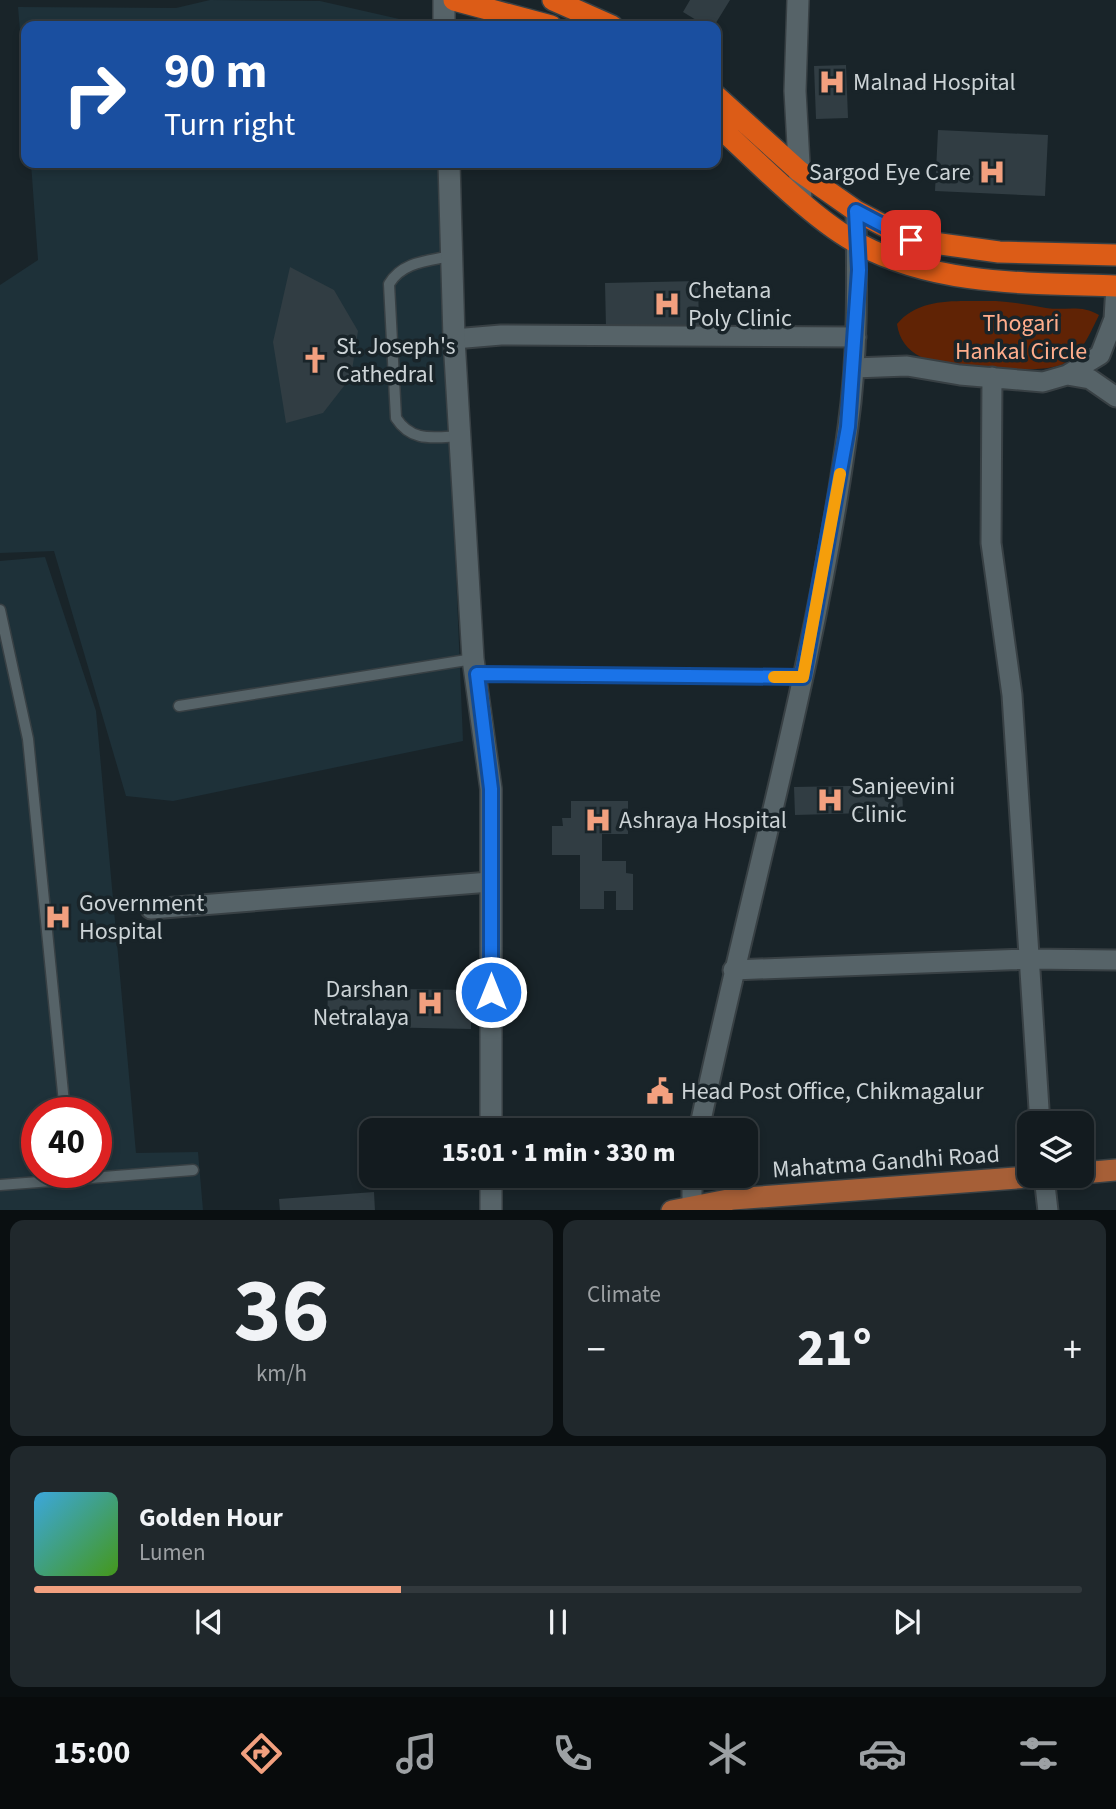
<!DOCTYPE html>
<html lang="en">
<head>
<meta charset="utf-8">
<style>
  :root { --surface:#131b1f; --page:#20282c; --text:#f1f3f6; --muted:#9da1a4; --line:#32393d; --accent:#f2a07f }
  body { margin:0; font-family:"Source Sans 3",sans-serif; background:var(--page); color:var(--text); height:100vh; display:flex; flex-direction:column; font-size:26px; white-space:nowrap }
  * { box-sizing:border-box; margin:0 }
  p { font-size:23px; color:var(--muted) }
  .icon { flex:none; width:38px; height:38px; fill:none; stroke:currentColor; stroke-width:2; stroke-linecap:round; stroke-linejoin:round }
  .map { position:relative; height:1210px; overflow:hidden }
  .sheet { display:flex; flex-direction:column; gap:10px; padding:10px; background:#0a0f11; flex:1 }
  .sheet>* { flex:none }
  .guide { position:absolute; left:21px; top:21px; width:700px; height:147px; border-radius:14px; box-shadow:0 4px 10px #0003,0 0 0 2px var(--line); background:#1a4fa0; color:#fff; overflow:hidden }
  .controls { position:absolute; left:1017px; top:1111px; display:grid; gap:14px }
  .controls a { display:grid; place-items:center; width:77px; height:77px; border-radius:14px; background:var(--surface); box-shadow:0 4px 10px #0003,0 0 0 2px var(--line); font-size:35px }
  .speed { position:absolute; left:21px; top:1097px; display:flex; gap:14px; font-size:35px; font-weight:700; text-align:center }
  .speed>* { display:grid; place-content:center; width:91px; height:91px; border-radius:50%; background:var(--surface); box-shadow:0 4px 10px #0003,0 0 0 2px var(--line); line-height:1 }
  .speed .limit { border:10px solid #d22; background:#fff; color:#111 }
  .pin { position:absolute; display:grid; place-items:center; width:60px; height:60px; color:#fff; margin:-30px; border-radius:14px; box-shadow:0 4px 10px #0006 }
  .me { position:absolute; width:77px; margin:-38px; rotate:0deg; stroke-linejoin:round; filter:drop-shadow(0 0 5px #0008) }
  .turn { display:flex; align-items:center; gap:24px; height:147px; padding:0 28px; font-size:32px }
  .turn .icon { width:91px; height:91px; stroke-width:2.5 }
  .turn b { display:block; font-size:49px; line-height:60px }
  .big { font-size:52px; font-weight:800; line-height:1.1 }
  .sheet .tile { flex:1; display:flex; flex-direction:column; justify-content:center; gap:10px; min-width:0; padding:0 24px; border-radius:14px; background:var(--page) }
  .sheet .dial { align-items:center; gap:0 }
  .dial b { font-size:91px; line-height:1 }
  .song { display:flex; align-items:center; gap:21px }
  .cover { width:84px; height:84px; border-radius:10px; background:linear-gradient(135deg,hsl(200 70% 55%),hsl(100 70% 35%)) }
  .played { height:7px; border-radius:4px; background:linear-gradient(90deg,var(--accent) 35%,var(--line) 35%) }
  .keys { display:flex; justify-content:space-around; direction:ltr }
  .heat { display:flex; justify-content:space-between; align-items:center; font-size:38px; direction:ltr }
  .sheet .tiles { flex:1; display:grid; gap:10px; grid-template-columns:1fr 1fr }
  .tile:last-child { grid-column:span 2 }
  .trip { position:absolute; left:359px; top:1118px; width:399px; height:70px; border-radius:14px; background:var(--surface); box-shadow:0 4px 10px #0003,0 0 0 2px var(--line); font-weight:800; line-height:70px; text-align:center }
  .tab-bar { display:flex; height:112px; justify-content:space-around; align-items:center; background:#080b0c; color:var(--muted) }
  .tab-bar .icon { width:49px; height:49px }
  .tab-bar .current { color:var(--accent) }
  .tab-bar b { font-size:32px; color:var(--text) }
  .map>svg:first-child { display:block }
</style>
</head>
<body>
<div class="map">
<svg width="1116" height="1211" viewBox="0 0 1116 1211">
  <rect width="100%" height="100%" fill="#192429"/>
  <path fill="#1e3139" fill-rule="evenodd" d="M 210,0 L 320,1 L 430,26 L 26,26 L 26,103 L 18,7 L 176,8 Z
    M 31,163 L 439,163 L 463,741 L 173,801 L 126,796 L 54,551 L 0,553 L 0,285 L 38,260 Z
    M 45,557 L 96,711 L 136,1153 L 198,1152 L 203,1210 L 0,1211 L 0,561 ZM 37,1113 L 96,1113 L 96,1172 L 37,1172 Z"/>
  <path fill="#602305" d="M 996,301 C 1013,302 1029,305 1046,308 C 1065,311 1081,304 1099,315 C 1090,333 1083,352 1065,363 C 1044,376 944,368 921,357 C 907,350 899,339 897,324 C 921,295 962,302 996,301 Z"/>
  <path fill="#313d43" d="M 690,0 L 730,0 L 714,26 L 706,26 L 683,12 Z
    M 846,65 L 848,118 L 816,119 L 814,66 Z
    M 938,130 L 1048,135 L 1045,196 L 935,191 Z
    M 290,267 L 334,290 L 358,331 L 351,377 L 323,413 L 286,423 L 273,342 Z
    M 698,281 L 699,326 L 606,328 L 605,283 Z
    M 902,785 L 903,812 L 795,815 L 794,787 Z
    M 571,801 L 628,801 L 628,834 L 602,834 L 602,861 L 626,861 L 626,873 L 633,874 L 633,910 L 616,910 L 616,891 L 604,891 L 604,909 L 580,909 L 580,855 L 552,855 L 552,826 L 563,826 L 562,818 L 571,818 Z
    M 328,988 L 471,990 L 471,1029 L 327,1026 Z
    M 374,1192 L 375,1211 L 280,1211 L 279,1199 Z"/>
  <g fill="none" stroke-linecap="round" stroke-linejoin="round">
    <defs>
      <path id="lane" d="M 451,256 C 427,261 402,262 389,284 L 396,418 C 412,443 434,437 461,436
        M 0,610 L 28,739 L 65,1113
        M 477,674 L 803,677
        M 179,706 L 473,659
        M 0,1185 L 193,1170"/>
      <path id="street" d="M 454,339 L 501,335 L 856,337
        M 854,368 L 907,366 L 960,375 L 1043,382 L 1067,375 L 1100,355 L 1114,319 L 1116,286
        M 1067,375 L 1090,379 L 1116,397
        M 992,377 L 991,543 L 1012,695 L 1040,1124
        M 151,909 L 490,882
        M 733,970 L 1028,959 L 1116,960
        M 699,1130 C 748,896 816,665 848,427 C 858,355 857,284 856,211
        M 1044,1176 L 1048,1211
        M 692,1206 L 692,1176"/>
      <path id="secondary" d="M 444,0 L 444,26
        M 798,0 L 795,91 L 801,200
        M 449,163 L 454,339 L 473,659 L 491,789 L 491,1130
        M 491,1176 L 491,1211"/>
      <path id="primary" d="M 1082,1173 L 1116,1170
        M 672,1211 L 733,1199 L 1043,1176"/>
      <path id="highway" d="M 454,0 L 551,26
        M 553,0 L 612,26
        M 716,96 L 799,171 L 856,211 L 911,240 L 999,252 L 1116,255
        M 716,124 C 756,160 813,220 859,244 C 937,286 1030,283 1116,286"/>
    </defs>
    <use href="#lane" stroke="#384044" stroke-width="13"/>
    <use href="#street" stroke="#384044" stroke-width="23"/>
    <use href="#secondary" stroke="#384044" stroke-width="24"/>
    <use href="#primary" stroke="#384044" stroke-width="24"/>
    <use href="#highway" stroke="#384044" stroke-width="24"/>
    <use href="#lane" stroke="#566368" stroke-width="10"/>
    <use href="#street" stroke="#566368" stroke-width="19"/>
    <use href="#secondary" stroke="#566368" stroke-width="21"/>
    <use href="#primary" stroke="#a65f37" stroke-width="21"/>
    <use href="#highway" stroke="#dc5c17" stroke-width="21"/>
  </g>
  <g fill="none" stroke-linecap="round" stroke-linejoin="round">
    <defs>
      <path id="route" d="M 491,992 L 491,789 L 477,674 L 803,677 L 848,427 L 859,270 L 856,211 L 911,240"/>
    </defs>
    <use href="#route" stroke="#114b97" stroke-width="18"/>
    <use href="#route" stroke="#1a73e8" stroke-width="12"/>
    <path stroke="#f59e0b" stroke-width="12" d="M 774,677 L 803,677 L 840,474"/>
  </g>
  <defs>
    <symbol id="hospital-bare" viewBox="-9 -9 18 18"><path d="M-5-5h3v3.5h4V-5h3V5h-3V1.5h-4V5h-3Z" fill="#f2a07f" stroke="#192429" stroke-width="2.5" paint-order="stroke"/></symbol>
    <symbol id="church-bare" viewBox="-9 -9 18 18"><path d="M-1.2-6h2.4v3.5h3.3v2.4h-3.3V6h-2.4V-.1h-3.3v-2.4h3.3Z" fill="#f2a07f" stroke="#192429" stroke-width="2.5" paint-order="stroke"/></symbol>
    <symbol id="civic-bare" viewBox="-9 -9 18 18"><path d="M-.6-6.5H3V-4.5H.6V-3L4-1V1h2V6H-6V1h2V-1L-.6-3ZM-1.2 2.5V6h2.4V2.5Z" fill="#f2a07f" stroke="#192429" stroke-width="2.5" paint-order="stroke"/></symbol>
  </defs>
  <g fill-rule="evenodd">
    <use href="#hospital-bare" x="813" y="63" width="38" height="38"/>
    <use href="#hospital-bare" x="973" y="153" width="38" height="38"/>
    <use href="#hospital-bare" x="648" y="285" width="38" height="38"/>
    <use href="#church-bare" x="296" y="341" width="38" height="38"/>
    <use href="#hospital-bare" x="811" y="781" width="38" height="38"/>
    <use href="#hospital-bare" x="579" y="801" width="38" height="38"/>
    <use href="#hospital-bare" x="39" y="898" width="38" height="38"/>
    <use href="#hospital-bare" x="411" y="984" width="38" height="38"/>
    <use href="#civic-bare" x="641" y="1072" width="38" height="38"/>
  </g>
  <g text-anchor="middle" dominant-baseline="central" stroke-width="7" stroke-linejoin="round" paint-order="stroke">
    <g font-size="24" fill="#ccd3d6" stroke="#192429" text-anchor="start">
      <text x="853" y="82">Malnad Hospital</text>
      <text x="971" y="172" text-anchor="end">Sargod Eye Care</text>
      <text x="688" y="290">Chetana<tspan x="688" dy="28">Poly Clinic</tspan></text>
      <text x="336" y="346">St. Joseph's<tspan x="336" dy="28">Cathedral</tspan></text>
      <text x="851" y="786">Sanjeevini<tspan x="851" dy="28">Clinic</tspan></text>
      <text x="619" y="820">Ashraya Hospital</text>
      <text x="79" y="903">Government<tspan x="79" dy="28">Hospital</tspan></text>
      <text x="409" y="989" text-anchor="end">Darshan<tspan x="409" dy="28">Netralaya</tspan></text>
      <text x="681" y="1091">Head Post Office, Chikmagalur</text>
    </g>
    <g font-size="24" fill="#ffad8c" stroke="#192429">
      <text x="1021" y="323">Thogari<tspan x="1021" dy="28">Hankal Circle</tspan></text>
    </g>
    <g font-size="24" fill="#ccd3d6" stroke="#192429">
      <text transform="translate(886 1162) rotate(-4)">Mahatma Gandhi Road</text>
    </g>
  </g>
</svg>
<div class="controls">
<a><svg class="icon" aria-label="layers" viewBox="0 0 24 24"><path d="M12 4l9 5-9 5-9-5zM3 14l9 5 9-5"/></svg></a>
</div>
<div class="speed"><div class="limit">40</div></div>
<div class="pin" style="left:911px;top:240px;background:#d93025"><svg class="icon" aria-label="arrive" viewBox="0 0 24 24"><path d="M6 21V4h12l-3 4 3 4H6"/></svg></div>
<svg class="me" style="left:491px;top:992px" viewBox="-20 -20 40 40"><circle r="17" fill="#1a73e8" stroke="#fff" stroke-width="3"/><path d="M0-11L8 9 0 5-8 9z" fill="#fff"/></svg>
<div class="trip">15:01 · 1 min · 330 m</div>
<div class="guide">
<div class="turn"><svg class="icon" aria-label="right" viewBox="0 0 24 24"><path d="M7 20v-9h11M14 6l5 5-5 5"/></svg><div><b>90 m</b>Turn right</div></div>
</div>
</div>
<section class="sheet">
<div class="tiles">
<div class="tile dial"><b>36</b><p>km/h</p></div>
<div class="tile"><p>Climate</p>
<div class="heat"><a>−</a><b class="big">21°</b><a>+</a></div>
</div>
<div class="tile">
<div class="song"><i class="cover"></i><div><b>Golden Hour</b><p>Lumen</p></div></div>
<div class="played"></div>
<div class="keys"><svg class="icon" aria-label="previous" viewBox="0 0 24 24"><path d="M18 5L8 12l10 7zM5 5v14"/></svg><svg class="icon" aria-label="pause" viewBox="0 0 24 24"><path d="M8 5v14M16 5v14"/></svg><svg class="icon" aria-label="next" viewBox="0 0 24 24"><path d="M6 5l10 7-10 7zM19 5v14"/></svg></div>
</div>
</div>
</section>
<nav class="tab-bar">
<b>15:00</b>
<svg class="icon current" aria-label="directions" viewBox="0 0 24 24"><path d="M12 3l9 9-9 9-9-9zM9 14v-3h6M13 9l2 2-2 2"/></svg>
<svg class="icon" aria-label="music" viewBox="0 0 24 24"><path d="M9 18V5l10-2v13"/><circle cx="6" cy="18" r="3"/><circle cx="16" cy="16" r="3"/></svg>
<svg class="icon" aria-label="phone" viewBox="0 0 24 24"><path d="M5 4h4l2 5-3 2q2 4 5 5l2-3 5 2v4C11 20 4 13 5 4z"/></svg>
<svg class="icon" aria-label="climate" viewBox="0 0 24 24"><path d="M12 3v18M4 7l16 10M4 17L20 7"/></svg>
<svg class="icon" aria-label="car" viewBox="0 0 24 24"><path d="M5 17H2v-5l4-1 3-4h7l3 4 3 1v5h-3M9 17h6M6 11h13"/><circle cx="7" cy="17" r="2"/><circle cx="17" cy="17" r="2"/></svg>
<svg class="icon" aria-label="filters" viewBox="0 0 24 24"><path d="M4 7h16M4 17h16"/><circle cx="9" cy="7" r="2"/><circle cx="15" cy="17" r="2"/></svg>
</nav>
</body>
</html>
